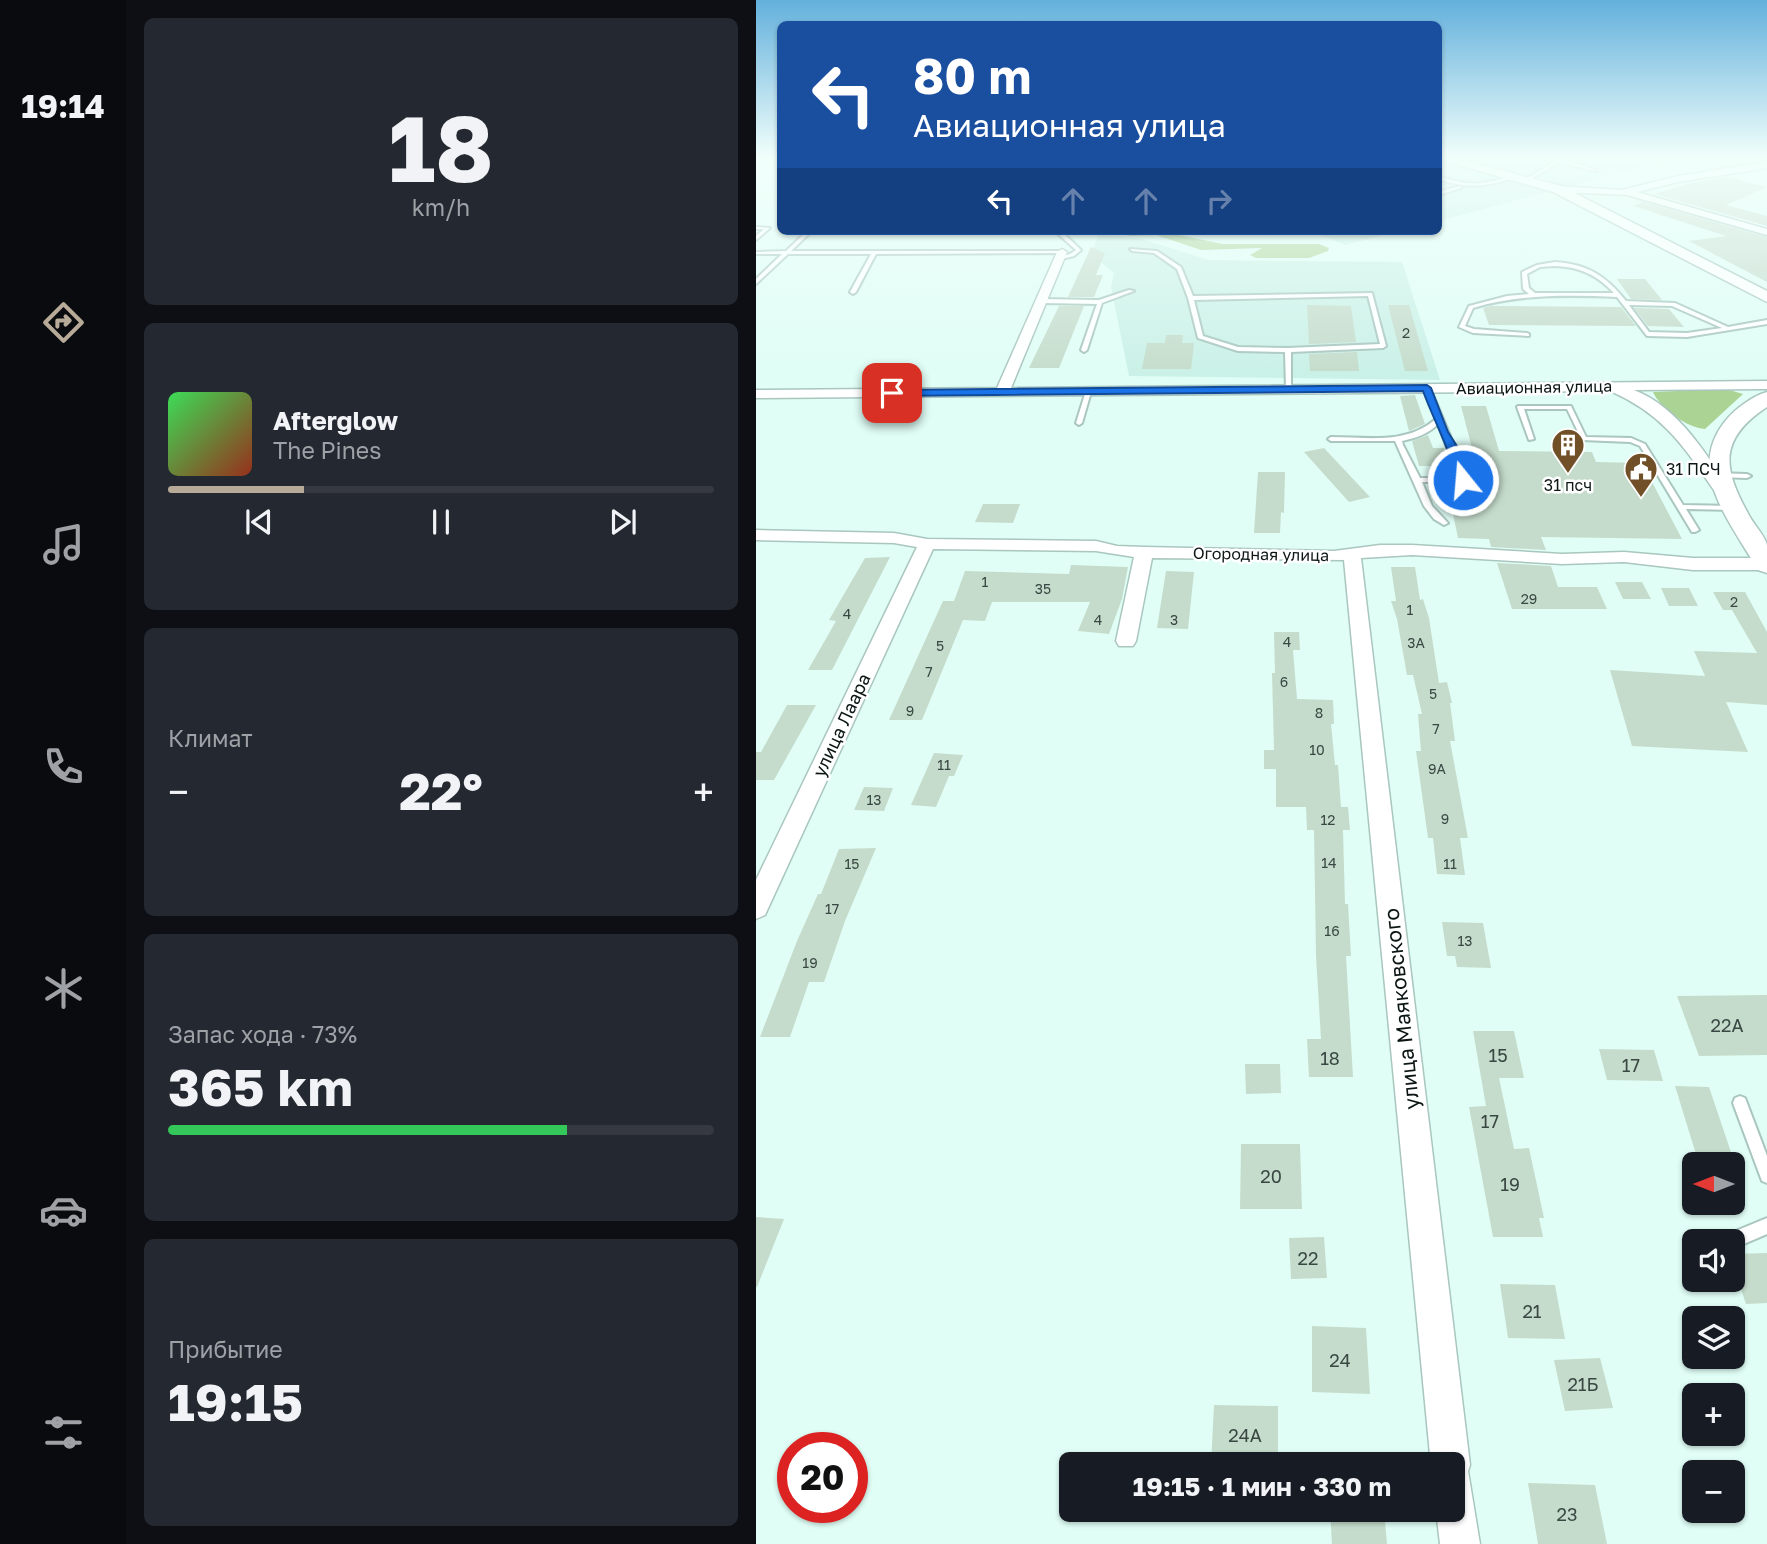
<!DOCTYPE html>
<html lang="ru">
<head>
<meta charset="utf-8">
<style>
  :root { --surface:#171b24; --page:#242831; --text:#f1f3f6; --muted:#9ea1a6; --line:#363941; --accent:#b7aa99 }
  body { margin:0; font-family:"Golos Text",sans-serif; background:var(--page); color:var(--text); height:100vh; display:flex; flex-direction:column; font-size:26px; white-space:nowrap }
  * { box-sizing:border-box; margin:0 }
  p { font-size:23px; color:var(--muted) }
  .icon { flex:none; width:38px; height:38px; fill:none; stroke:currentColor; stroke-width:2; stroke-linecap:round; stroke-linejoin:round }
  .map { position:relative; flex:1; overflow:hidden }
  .panel { display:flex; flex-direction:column; gap:18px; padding:18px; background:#0d0f14; width:630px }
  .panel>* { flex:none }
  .top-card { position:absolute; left:21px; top:21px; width:665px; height:214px; border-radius:10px; box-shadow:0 2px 5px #0004; background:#1a4fa0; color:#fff; overflow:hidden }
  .needle { width:46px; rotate:270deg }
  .fabs { position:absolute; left:926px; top:1152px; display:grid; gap:14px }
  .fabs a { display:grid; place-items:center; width:63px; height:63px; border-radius:10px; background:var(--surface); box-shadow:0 2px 5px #0004; font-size:35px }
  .speed { position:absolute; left:21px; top:1432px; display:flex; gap:14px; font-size:35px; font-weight:700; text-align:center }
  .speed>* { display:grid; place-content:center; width:91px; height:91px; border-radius:50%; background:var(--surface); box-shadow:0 2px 5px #0004; line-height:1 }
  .speed .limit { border:10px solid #d22; background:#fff; color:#111 }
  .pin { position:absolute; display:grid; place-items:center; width:60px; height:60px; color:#fff; margin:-30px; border-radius:14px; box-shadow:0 4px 10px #0006 }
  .me { position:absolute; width:77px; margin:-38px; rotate:343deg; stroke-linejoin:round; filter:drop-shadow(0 0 5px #0008) }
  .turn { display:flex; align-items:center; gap:24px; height:147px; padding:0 21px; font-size:32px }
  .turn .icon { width:91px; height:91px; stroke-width:2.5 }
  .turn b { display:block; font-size:49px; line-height:60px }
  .lanes { display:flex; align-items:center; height:66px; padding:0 21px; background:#0003; justify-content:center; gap:35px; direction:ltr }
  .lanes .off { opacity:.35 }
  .big { font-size:52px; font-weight:700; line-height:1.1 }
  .panel .card { flex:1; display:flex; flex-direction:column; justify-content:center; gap:10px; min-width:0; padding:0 24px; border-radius:10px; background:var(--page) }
  .panel .dial { align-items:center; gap:0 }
  .dial b { font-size:91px; line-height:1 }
  .song { display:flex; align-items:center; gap:21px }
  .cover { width:84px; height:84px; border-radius:10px; background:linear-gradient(135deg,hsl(130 70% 55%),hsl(10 70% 35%)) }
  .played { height:7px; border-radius:4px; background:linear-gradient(90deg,var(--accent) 25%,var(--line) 25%) }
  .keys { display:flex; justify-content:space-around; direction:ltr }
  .heat { display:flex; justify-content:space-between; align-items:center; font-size:38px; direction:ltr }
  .charge { height:10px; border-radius:5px; background:linear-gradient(90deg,#34c759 73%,var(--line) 0) }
  .trip { position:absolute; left:303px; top:1452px; width:406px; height:70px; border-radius:10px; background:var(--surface); box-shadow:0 2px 5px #0004; font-weight:700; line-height:70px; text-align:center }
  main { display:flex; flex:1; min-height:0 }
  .dock { display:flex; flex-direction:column; width:126px; justify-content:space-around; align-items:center; background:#090b0e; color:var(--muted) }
  .dock .icon { width:49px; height:49px }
  .dock .active { color:var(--accent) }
  .dock b { font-size:32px; color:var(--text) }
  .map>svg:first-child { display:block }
</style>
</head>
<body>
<main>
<nav class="dock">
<b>19:14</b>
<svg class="icon active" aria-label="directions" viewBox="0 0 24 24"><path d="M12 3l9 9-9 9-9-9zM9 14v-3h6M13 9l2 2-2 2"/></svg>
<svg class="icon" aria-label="music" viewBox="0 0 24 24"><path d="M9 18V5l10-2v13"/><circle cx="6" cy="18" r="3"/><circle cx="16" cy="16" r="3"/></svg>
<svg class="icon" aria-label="phone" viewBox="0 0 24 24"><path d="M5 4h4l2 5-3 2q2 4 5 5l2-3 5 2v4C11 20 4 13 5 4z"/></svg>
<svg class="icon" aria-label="climate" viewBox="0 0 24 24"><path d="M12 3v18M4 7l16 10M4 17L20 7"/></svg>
<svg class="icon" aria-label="car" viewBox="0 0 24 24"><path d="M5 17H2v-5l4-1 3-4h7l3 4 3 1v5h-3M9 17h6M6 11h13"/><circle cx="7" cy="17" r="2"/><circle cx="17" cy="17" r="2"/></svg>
<svg class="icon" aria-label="filters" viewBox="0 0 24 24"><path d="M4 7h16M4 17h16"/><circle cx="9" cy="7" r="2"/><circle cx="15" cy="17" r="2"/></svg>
</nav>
<section class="panel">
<div class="card dial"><b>18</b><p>km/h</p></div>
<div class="card">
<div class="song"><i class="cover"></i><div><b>Afterglow</b><p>The Pines</p></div></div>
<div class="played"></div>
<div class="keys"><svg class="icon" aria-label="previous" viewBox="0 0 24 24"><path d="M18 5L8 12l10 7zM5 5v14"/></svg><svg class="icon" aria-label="pause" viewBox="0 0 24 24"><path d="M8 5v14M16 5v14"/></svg><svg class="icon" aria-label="next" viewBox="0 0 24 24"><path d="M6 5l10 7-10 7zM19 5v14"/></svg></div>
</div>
<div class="card"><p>Климат</p>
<div class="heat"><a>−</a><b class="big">22°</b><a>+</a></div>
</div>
<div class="card"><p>Запас хода · 73%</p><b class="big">365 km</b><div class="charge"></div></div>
<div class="card"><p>Прибытие</p><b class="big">19:15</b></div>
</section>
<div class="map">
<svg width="1011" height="1544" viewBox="0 0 1011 1544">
  <rect width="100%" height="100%" fill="#e0fef6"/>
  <path fill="#caf1e7" d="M 683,159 L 916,159 L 683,221 Z
    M 555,231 L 643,231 L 589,245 Z
    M 343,233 L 386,239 L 453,260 L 646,262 L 684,380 L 373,376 L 355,287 L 358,273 L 335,254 Z"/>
  <path fill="#aad394" d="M 356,231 L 403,231 L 467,244 L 563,244 L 573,248 L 572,251 L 553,258 L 500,258 L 494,255 L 506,248 L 445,250 L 400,235 L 376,236 L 359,234 Z
    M 970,389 L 987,394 L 949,429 C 931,428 904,408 897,392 Z"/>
  <path fill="#c5dccc" d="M 970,177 L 1011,187 L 970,205 L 1011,216 L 1011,226 L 898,194 L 935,183 Z
    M 881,200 L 1011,237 L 1011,282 L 933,241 L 970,236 L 877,206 L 885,203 Z
    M 335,247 L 349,253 L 340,275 L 347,275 L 338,297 L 312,297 Z
    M 861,279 L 889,279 L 906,300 L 875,299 Z
    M 551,305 L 595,306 L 600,342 L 553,344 Z
    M 632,305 L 653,305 L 672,371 L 649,371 Z
    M 303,306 L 328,306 L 303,368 L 273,368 Z
    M 735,306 L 865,307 L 880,326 L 733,325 L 727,308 Z
    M 878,308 L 913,309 L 928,327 L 892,326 Z
    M 410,335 L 427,335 L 426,343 L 438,343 L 435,369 L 386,369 L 391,343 L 409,343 Z
    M 601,352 L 603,371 L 554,371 L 553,354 Z
    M 659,395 L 669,424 L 653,431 L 644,396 Z
    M 705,406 L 730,406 L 743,451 L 836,452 L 840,462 L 886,463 L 926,539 L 785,537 L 790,550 L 735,547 L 733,539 L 702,538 L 691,485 L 707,485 L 713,481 L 702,448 L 716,448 Z
    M 672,435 L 677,448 L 688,448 L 699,475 L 689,475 L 687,466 L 663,466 L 656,441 Z
    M 568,448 L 614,497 L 593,502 L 548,452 Z
    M 502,472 L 529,472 L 528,513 L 525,512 L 524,533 L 498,533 Z
    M 227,504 L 264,504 L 257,523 L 219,522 Z
    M 134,557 L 76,670 L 52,670 L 80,621 L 73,620 L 109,558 Z
    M 741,563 L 795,566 L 802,587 L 841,587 L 851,609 L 756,609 Z
    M 315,565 L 372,567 L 366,599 L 353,634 L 322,631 L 334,602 L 236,602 L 229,621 L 207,620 L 166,720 L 133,720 L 187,601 L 198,601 L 209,571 L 313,574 Z
    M 635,567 L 659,567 L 664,600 L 667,599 L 673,618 L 683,683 L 691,682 L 696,703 L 694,703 L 699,741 L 694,741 L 712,838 L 704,838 L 709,875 L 681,874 L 677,838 L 672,838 L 660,751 L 665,751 L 662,714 L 666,714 L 657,675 L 651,675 L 641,619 L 635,601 L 640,601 Z
    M 410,571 L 438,572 L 432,629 L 401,628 Z
    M 859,582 L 886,582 L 895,599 L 867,599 Z
    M 905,588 L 933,588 L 942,606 L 913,606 Z
    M 957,592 L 989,592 L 1011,632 L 1011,705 L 970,702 L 992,752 L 876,746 L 854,670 L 949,676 L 938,651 L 1001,653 L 976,610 L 967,610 Z
    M 518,632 L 543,632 L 544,650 L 537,650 L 541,699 L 577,700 L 578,724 L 575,724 L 579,765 L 582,765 L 585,807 L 592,807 L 594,830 L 587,830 L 589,904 L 592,904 L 595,956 L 590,956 L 597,1077 L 553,1077 L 551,1039 L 565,1039 L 560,956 L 558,830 L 551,830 L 550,807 L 520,807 L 520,769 L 508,769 L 508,750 L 518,750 L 516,673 L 519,673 Z
    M 31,705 L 60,705 L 18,780 L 0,780 L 0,752 L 5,752 Z
    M 178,753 L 207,755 L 198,776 L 193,776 L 180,807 L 155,805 Z
    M 108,787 L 137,788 L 128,811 L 98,810 Z
    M 120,848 L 89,921 L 68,982 L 53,982 L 34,1037 L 4,1037 L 41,941 L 62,894 L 65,894 L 83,849 Z
    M 686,922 L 727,923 L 735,968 L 701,967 L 699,956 L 691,956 Z
    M 1011,995 L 1011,1055 L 943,1056 L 921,996 Z
    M 717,1031 L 758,1031 L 768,1078 L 743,1078 L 758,1149 L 773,1148 L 788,1218 L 783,1218 L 787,1237 L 737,1237 L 713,1107 L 730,1106 Z
    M 843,1049 L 898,1050 L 907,1081 L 851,1080 Z
    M 489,1064 L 524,1064 L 525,1093 L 490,1094 Z
    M 919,1086 L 953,1087 L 979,1164 L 943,1164 Z
    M 485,1144 L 544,1144 L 546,1209 L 484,1209 Z
    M 0,1217 L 28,1219 L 1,1287 L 0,1287 Z
    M 568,1237 L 571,1278 L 535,1279 L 533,1238 Z
    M 1011,1253 L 1011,1303 L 990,1304 L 976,1262 L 976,1254 Z
    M 744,1284 L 799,1285 L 809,1339 L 752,1338 Z
    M 556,1326 L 610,1328 L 614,1394 L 556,1392 Z
    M 844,1358 L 857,1408 L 809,1411 L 798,1360 Z
    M 458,1405 L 522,1406 L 522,1465 L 455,1465 Z
    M 772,1483 L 839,1485 L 851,1544 L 782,1544 Z
    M 574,1510 L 628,1510 L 631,1544 L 576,1544 Z"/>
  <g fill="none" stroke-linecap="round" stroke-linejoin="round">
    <defs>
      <path id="service" d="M 800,159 L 808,159 L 807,160 L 841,170 L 839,171 L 804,162 L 773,180 L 770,179 L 800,161 Z
        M 758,175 L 759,177 C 732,187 710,189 682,179 L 682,176 C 713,187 728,185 758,175 Z
        M 704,186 L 705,188 L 682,195 L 682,192 Z
        M 0,227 L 14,228 L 0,240 L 0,236 L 8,229 L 0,229 Z
        M 51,231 L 56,231 L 35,251 L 306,251 L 308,252 L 306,253 L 120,254 L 100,292 L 97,294 L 94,292 L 115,254 L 32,254 L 0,284 L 0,279 L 26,254 L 0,254 L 0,252 L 30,251 Z
        M 296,231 L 306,232 L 325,250 L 318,256 L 301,260 L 301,258 L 314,254 L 320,250 L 302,234 Z
        M 374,249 L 401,251 L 425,267 L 437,296 L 616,293 L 630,346 L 627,348 L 535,352 L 535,389 L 530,390 L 529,352 L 482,351 L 442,338 L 432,298 L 421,269 L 398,253 L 376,251 ZM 612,296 L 624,344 L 532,348 L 482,347 L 447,336 L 438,300 Z
        M 799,262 C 832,264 850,276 870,301 L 919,303 L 972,327 L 1011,320 L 1011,324 L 931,337 L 891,336 L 861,297 C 812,295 764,294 717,308 L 709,326 L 718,329 L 771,333 L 773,334 L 773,336 L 717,333 L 703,327 L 713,306 L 751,296 L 773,294 L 767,289 L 766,272 L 781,265 ZM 799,266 C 824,267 841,275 858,293 L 779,293 L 773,288 L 771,274 L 784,267 ZM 873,305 L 916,306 L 966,328 L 931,333 L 893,332 Z
        M 373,290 L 378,291 L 346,303 L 331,350 L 328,352 L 325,350 L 341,304 L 285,303 L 282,301 L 285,299 L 343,300 Z
        M 671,386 L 674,388 L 703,457 L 711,480 L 707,482 L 666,482 L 676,506 L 692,523 L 688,525 L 678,519 L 668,506 L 639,441 L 575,441 L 572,439 L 575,437 C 613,437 649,445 680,419 L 668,388 ZM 682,424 L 703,478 L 664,478 L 647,445 L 646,441 C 660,438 672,434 682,424 Z
        M 330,391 L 335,392 L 326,423 L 323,425 L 320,423 Z
        M 762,406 L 815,406 L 830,437 L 875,438 L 889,444 L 927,505 L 979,506 L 983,508 L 979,510 L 930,509 L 943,530 L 939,532 L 936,532 L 884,446 L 874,442 L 826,440 L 811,409 L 768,409 L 778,439 L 773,440 L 761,407 Z
        M 959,473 L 991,474 L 995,476 L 991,478 L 962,477 L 958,475 Z
        M 984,1096 L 989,1098 L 1011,1156 L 1011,1183 L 1006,1181 L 977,1103 L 979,1098 Z
        M 1011,1218 L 1011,1234 L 976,1249 L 976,1241 L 968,1241 L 970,1235 Z"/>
      <path id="minor" d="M 1011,162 L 1011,168 L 922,182 L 881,192 L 1011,229 L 1011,235 L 871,195 L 801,192 L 796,189 L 801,186 L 866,190 L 922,176 Z
        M 306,249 L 311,252 L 255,388 L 1011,381 L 1011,389 L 878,390 C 924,408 952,457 978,496 L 970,501 L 964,499 C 930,450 911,416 854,391 L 0,398 L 0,390 L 241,388 L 301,252 Z
        M 0,530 L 138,533 L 171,539 L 340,541 L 361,546 L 388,547 L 578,551 L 624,545 L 656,545 L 806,554 L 868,552 L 937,558 L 1011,558 L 1011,570 L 937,570 L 868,562 L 806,564 L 656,555 L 605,558 L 714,1465 L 712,1471 L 724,1544 L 684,1544 L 680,1510 L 696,1510 L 696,1465 L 675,1465 L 588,560 L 396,558 L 380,641 L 377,646 L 363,646 L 360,641 L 378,557 L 340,551 L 177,549 L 9,915 L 0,919 L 0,880 L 161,547 L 138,543 L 0,540 Z"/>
      <path id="secondary" d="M 682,159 L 702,159 L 805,186 L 1011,291 L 1011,302 L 797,192 Z
        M 1011,392 L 1011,407 C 961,440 967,469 994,517 C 999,526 1009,536 1011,545 C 1011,553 1011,564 1011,573 L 1002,570 L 999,565 C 972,519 929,468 971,419 C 980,408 997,396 1011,392 Z"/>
    </defs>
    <use href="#service" stroke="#a9c6bf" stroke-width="4"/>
    <use href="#minor" stroke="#a9c6bf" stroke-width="3"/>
    <use href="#secondary" stroke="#a9c6bf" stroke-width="3"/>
    <use href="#service" fill="#fff" fill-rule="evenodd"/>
    <use href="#minor" fill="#fff" fill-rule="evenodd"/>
    <use href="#secondary" fill="#fff" fill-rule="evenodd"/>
  </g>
  <linearGradient id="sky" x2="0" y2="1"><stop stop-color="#63b0dc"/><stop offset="0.42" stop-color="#f1fffb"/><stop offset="1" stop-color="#f1fffb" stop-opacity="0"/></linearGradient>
  <rect width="1011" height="375" fill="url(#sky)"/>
  <path fill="#1a73e8" stroke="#114b97" stroke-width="2" d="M 671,385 L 675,388 L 692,432 L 706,454 L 711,483 L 701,480 C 694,449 678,421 667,391 L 136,396 L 132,393 L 136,390 Z"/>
  <defs>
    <symbol id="building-pin" viewBox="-11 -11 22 30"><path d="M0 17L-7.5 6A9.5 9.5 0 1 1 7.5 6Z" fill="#715027" stroke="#fff"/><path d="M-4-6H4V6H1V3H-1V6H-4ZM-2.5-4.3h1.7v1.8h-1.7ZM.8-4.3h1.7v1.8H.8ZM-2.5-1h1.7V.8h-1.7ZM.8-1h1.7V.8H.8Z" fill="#fff"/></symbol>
    <symbol id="civic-pin" viewBox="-11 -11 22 30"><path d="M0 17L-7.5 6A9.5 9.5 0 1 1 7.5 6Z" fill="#715027" stroke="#fff"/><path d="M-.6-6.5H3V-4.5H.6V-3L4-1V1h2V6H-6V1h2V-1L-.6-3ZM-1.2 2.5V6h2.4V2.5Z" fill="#fff"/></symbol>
  </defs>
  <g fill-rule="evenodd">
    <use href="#building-pin" x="793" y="426" width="38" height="52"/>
    <use href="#civic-pin" x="866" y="450" width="38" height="52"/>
  </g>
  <g text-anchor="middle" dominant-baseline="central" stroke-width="5" stroke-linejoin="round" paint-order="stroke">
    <g font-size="14" fill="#3a4843">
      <text x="650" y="332">2</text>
      <text x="229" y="581">1</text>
      <text x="287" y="588">35</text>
      <text x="773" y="598">29</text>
      <text x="978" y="601">2</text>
      <text x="654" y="609">1</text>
      <text x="91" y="613">4</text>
      <text x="342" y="619">4</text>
      <text x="418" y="619">3</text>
      <text x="531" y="641">4</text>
      <text x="660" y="642">3А</text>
      <text x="184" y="645">5</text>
      <text x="173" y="671">7</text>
      <text x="528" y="681">6</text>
      <text x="677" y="693">5</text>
      <text x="154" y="710">9</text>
      <text x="563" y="712">8</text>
      <text x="680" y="728">7</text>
      <text x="561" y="749">10</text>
      <text x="188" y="764">11</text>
      <text x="681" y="768">9А</text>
      <text x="118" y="799">13</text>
      <text x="689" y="818">9</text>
      <text x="572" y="819">12</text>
      <text x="573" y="862">14</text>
      <text x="96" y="863">15</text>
      <text x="694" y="863">11</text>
      <text x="76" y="908">17</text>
      <text x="576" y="930">16</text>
      <text x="709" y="940">13</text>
      <text x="54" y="962">19</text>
    </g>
    <g font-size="16" fill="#0c1715" stroke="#fff">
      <text transform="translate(778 387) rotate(-1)">Авиационная улица</text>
      <text transform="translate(505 554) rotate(1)">Огородная улица</text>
    </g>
    <g font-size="16" fill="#0c1715" stroke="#fff" text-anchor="start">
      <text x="910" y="469">31 ПСЧ</text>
      <text x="812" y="485" text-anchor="middle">31 псч</text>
    </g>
    <g font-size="18" fill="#0c1715" stroke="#fff">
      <text transform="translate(85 725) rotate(-65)">улица Лаара</text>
    </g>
    <g font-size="18" fill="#3a4843">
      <text x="971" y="1025">22А</text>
      <text x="742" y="1055">15</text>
      <text x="574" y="1058">18</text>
      <text x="875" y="1065">17</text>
      <text x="734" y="1121">17</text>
      <text x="515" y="1176">20</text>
      <text x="754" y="1184">19</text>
      <text x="552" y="1258">22</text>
      <text x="776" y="1311">21</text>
      <text x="584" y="1360">24</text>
      <text x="827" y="1384">21Б</text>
      <text x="489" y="1435">24А</text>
      <text x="811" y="1514">23</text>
    </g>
    <g font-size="21" fill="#0c1715" stroke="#fff">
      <text transform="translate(645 1009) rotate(-96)">улица Маяковского</text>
    </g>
  </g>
</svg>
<div class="fabs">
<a><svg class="needle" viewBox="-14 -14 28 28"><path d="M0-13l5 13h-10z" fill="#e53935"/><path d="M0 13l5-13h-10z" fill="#9ea1a6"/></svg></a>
<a><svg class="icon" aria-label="sound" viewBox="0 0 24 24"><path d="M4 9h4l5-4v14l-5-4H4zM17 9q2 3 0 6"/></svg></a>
<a><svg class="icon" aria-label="layers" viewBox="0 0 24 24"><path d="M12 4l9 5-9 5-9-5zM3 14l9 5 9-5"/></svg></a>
<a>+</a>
<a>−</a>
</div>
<div class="speed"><div class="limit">20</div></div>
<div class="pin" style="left:136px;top:393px;background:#d93025"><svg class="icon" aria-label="arrive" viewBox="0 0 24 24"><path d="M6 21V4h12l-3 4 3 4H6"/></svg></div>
<svg class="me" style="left:707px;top:480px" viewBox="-20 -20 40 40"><circle r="17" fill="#1a73e8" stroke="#fff" stroke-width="3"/><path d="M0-11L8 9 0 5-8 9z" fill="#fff"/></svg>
<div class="trip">19:15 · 1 мин · 330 m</div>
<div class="top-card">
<div class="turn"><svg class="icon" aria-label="left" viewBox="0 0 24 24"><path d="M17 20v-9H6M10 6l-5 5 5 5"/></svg><div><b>80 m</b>Авиационная улица</div></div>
<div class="lanes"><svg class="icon" aria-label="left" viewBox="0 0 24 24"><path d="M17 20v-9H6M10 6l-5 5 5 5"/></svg><svg class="icon off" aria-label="ahead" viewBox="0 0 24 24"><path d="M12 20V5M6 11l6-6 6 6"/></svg><svg class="icon off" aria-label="ahead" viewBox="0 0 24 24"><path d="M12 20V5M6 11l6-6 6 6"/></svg><svg class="icon off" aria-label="right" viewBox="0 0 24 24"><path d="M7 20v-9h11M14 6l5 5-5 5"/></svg></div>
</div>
</div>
</main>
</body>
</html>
